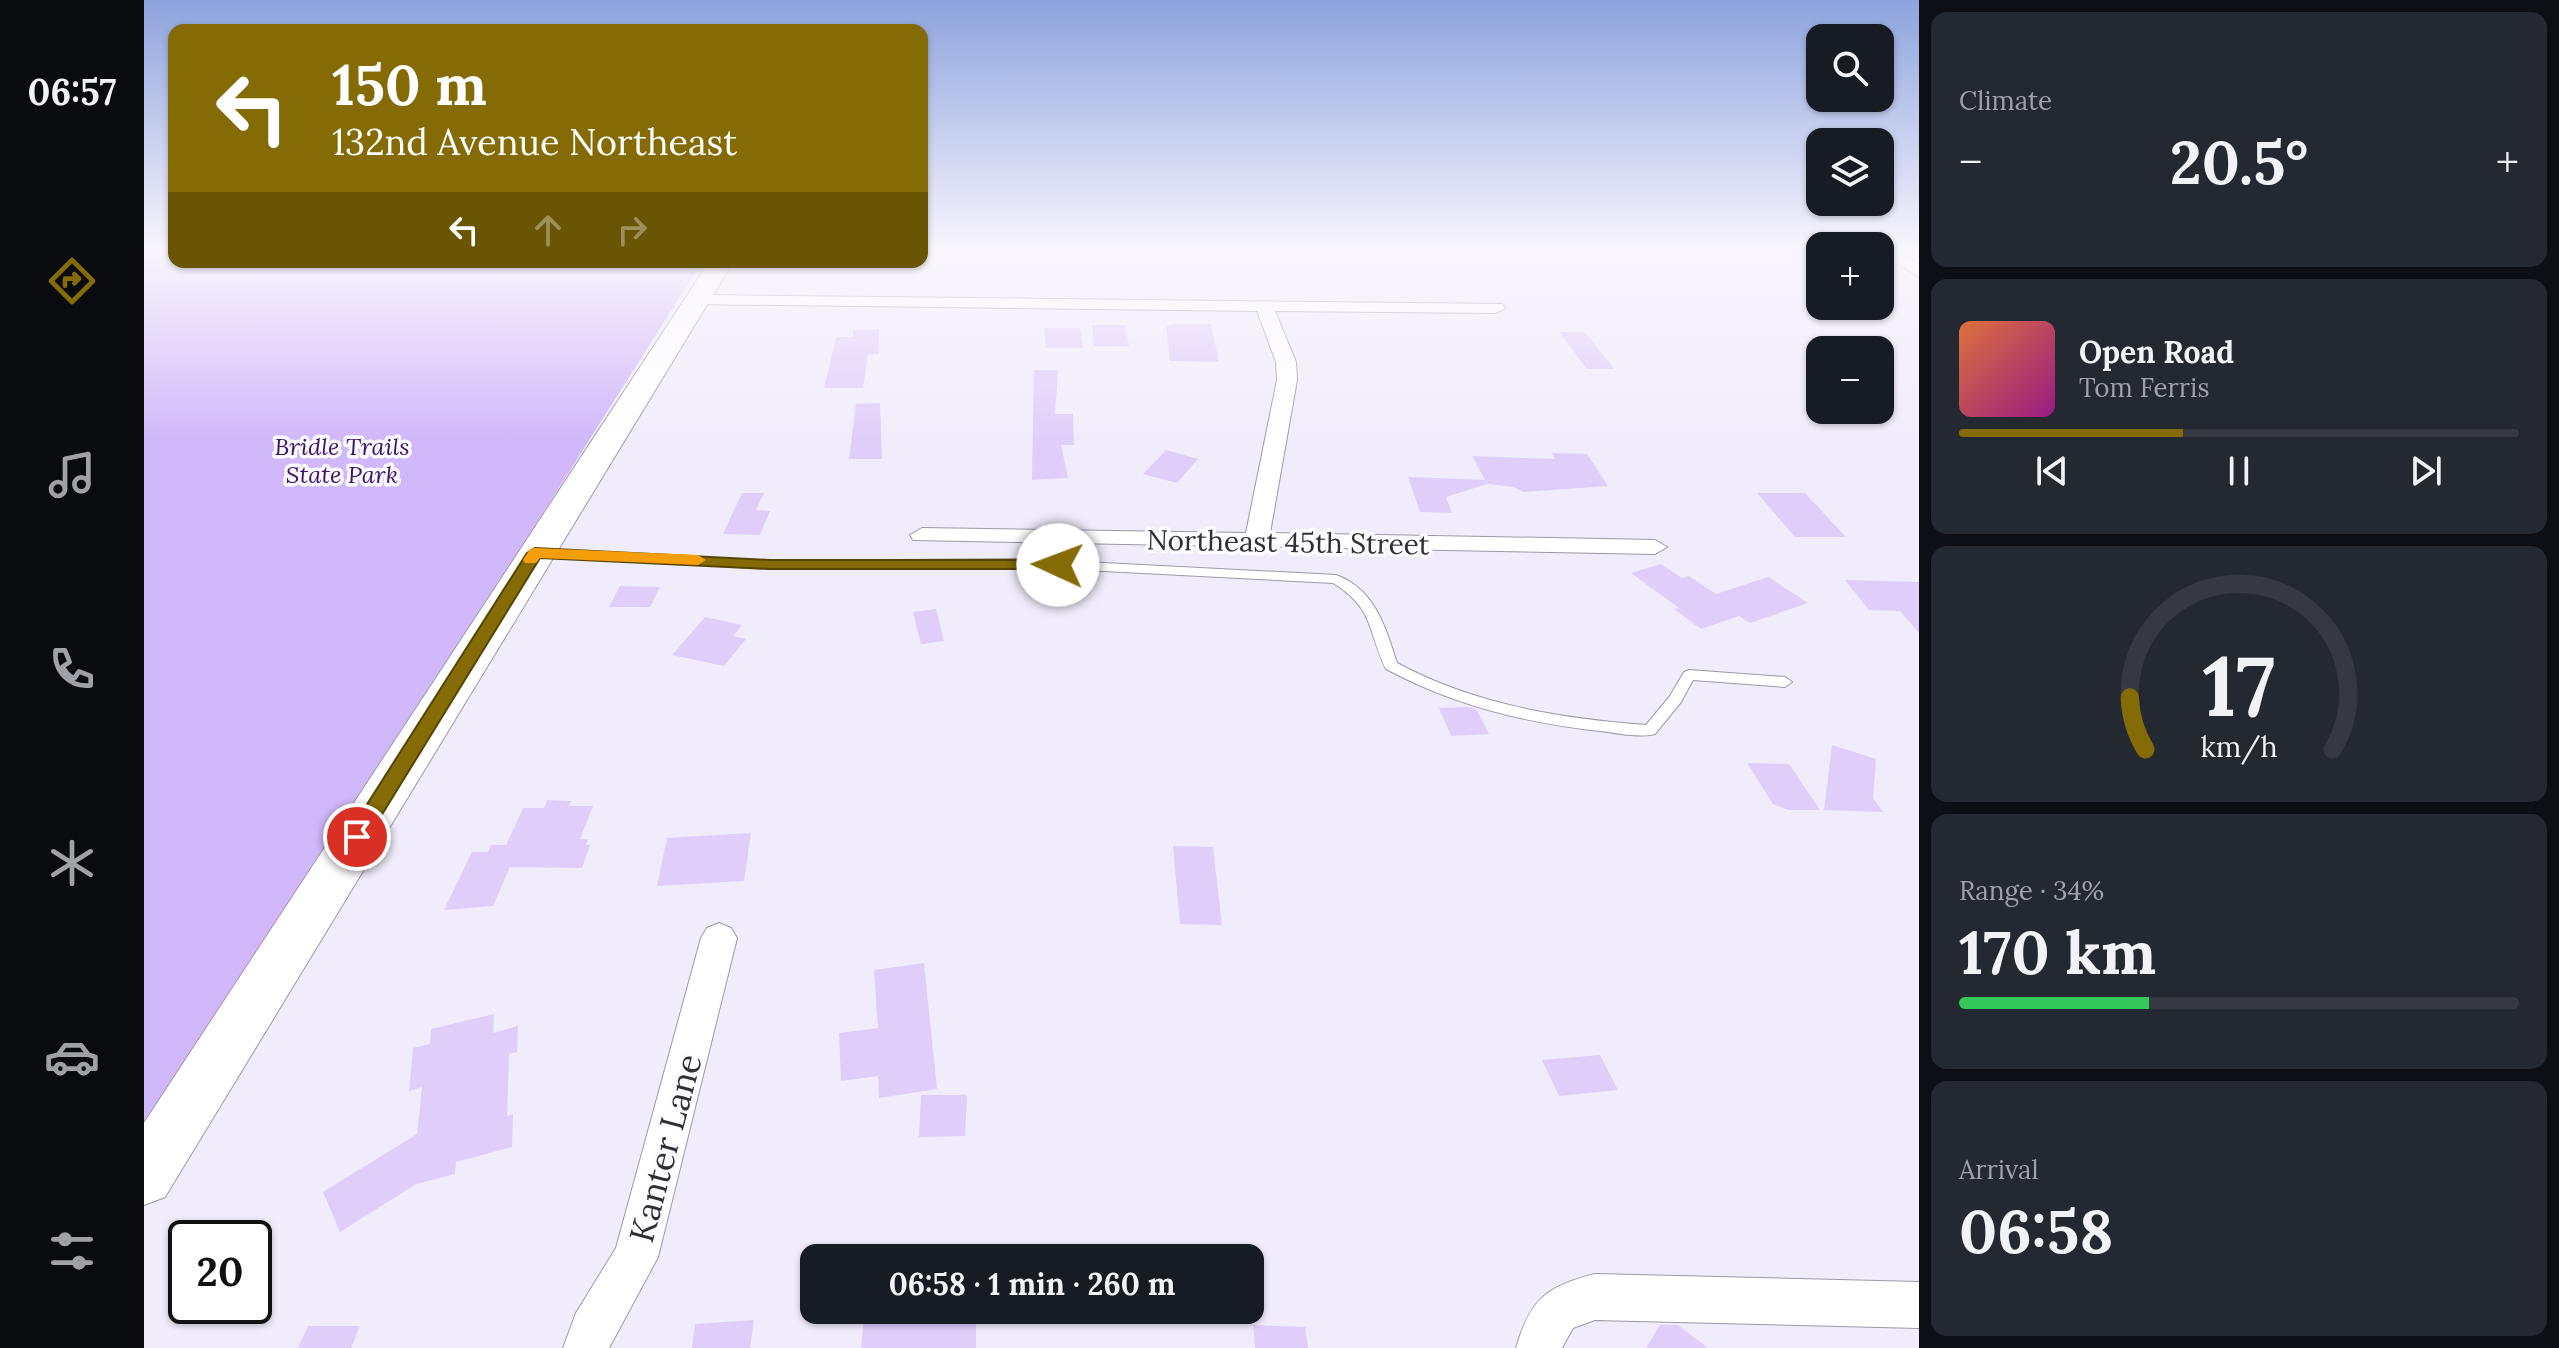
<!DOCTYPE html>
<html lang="en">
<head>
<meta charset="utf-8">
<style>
  :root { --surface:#171b24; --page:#242831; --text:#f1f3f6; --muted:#9ea1a6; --line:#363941; --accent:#846b06 }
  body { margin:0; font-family:Lora,serif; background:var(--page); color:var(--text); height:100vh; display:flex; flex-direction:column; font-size:30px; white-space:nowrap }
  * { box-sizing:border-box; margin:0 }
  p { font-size:26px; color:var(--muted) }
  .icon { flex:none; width:44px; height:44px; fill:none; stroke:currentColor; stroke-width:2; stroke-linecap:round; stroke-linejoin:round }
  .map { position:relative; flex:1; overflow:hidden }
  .side { display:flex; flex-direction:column; gap:12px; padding:12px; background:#0d0f14; width:640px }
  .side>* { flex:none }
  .guide { position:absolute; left:24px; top:24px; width:760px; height:244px; border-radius:16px; box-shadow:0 2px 6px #0004; background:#846b06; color:#fff; overflow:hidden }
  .fabs { position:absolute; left:1662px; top:24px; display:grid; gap:16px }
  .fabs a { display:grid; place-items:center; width:88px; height:88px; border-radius:16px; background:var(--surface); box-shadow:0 2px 6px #0004; font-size:40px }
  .speed { position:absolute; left:24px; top:1220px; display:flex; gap:16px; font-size:40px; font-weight:700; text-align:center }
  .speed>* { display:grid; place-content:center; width:104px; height:104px; border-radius:50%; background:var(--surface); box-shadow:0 2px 6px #0004; line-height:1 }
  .speed .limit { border:4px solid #111; border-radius:12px; background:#fff; color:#111 }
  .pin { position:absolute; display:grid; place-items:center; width:68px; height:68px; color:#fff; margin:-34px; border:4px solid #fff; border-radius:50%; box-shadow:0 2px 8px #0007 }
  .me { position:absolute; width:88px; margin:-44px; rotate:272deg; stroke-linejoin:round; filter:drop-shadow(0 0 6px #0008) }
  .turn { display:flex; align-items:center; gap:28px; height:168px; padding:0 32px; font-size:36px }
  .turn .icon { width:104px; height:104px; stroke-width:2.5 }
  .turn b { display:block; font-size:56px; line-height:68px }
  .lanes { display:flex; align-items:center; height:76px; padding:0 32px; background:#0003; justify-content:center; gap:40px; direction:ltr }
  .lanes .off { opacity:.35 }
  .big { font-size:60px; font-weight:700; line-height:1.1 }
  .side .tile { flex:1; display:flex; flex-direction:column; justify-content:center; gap:12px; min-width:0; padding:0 28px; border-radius:16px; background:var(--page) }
  .side .dial { align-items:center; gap:0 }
  .dial svg { height:208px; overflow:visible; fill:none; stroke:var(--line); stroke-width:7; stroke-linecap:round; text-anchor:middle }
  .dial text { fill:var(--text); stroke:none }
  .song { display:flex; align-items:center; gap:24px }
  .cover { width:96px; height:96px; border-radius:12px; background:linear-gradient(135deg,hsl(20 70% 55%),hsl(310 70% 35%)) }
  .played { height:8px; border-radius:4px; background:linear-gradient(90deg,var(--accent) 40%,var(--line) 40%) }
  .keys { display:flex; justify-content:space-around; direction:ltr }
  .heat { display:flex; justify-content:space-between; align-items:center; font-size:44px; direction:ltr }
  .charge { height:12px; border-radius:6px; background:linear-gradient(90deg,#34c759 34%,var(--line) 0) }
  .trip { position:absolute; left:656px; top:1244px; width:464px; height:80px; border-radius:16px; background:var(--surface); box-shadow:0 2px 6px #0004; font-weight:700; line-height:80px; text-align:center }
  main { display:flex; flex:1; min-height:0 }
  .tab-bar { display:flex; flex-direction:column; width:144px; justify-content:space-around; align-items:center; background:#090b0e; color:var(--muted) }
  .tab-bar .icon { width:56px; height:56px }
  .tab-bar .on { color:var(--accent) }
  .tab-bar b { font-size:36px; color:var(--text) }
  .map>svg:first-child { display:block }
</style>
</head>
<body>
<main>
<nav class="tab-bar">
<b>06:57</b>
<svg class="icon on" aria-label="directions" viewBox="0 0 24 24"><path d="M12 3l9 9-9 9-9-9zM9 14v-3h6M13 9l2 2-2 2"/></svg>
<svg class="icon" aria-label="music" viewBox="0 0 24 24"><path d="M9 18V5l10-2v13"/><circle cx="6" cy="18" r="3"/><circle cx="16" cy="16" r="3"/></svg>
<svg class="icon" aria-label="phone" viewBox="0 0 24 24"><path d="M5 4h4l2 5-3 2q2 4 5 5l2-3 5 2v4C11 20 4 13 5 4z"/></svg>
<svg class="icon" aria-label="climate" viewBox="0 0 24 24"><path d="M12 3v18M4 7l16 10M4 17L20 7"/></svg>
<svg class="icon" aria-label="car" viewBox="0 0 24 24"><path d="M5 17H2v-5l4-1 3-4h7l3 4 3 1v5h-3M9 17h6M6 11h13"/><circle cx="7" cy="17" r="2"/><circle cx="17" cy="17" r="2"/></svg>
<svg class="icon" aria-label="filters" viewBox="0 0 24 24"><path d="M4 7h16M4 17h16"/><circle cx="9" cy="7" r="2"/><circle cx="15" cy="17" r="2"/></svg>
</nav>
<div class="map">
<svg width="1775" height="1348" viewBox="0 0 1775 1348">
  <rect width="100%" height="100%" fill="#f1ecfb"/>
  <path fill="#d1b8fa" d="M 0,252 L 30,252 L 30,262 L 558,262 L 0,1143 Z"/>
  <path fill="#dfcefa" d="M 1030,324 L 1067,324 L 1075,362 L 1026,361 L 1022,326 Z
    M 948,325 L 981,325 L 985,346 L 950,346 Z
    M 900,328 L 936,328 L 939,348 L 902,348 Z
    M 735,329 L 735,354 L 724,355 L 719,388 L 680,388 L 692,337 L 709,337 L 709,330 Z
    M 1415,332 L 1441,332 L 1470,369 L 1443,369 Z
    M 890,370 L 914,370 L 911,414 L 929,414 L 930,445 L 917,445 L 924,478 L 888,480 Z
    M 736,403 L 738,459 L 705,459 L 712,404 Z
    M 1022,450 L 1054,459 L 1033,483 L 999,474 Z
    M 1408,453 L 1443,454 L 1464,486 L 1379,492 L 1370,487 L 1343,484 L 1302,497 L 1308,513 L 1276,512 L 1264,477 L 1341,480 L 1328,456 L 1411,459 Z
    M 598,493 L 620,493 L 612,510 L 626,511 L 616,535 L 579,534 Z
    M 1613,493 L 1661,493 L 1702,537 L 1651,537 Z
    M 1517,564 L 1538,578 L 1545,576 L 1572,594 L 1624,577 L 1664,603 L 1606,623 L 1595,616 L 1557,629 L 1530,609 L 1535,608 L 1487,573 Z
    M 1701,580 L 1775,582 L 1775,633 L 1756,611 L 1725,610 Z
    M 476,586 L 516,587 L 506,607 L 465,607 Z
    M 792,609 L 800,641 L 777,644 L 769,612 Z
    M 561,617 L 598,625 L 589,636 L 602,639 L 580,666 L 528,655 Z
    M 1325,707 L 1333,710 L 1345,734 L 1307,736 L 1295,708 Z
    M 1688,745 L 1732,759 L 1729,798 L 1739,812 L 1680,810 Z
    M 1603,763 L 1645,764 L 1676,810 L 1644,810 L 1629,804 Z
    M 403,800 L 427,801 L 425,806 L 449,806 L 436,839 L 444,839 L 442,845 L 446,845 L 438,868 L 366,867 L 349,906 L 300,910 L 328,852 L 344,852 L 347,845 L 362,845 L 379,808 L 400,808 Z
    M 607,833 L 600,881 L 513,886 L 523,838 Z
    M 1029,846 L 1069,847 L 1078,925 L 1036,924 Z
    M 780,963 L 793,1089 L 735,1098 L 734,1076 L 697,1081 L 695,1033 L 734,1028 L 730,970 Z
    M 350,1014 L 349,1033 L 374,1026 L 373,1052 L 365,1054 L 363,1116 L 369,1114 L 368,1147 L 312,1162 L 311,1174 L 272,1184 L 196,1232 L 179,1192 L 273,1134 L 278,1087 L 265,1091 L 269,1048 L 286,1044 L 287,1029 Z
    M 1456,1055 L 1474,1090 L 1415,1096 L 1398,1060 Z
    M 777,1095 L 823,1095 L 821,1136 L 775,1137 Z
    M 832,1314 L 832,1348 L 717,1348 L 720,1316 Z
    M 610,1320 L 606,1348 L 548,1348 L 551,1324 Z
    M 1109,1325 L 1161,1327 L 1164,1348 L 1111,1348 Z
    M 1516,1325 L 1534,1325 L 1564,1348 L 1502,1348 Z
    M 164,1326 L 216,1326 L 207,1348 L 154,1348 Z"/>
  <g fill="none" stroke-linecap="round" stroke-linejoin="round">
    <defs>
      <path id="lane" d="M 396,549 L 626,561 L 883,559 L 1192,575 C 1231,589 1242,628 1253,663 C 1331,705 1415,718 1502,725 L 1526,696 L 1540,672 L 1545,670 L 1641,677 L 1648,682 L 1641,687 L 1549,680 L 1537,702 L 1511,734 C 1494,738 1473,733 1456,731 C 1381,723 1309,705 1242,669 C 1223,630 1231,609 1189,583 L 883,567 L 626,569 L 392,556 L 390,553 Z"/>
      <path id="street" d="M 1736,252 L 1754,252 L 1775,265 L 1775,277 Z
        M 554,295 L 1358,304 L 1361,308 L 1352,313 L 1131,311 L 1152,362 L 1153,380 L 1126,533 L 1511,540 L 1523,547 L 1511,554 L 769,540 L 766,535 L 778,528 L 1102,533 L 1133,380 L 1132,362 L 1113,311 L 548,304 L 545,300 Z
        M 575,923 L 587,928 L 593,938 L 514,1257 L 465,1348 L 419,1348 L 432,1313 L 472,1248 L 557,938 L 563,928 Z
        M 1451,1274 L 1775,1282 L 1775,1328 L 1451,1320 L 1429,1328 L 1418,1348 L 1372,1348 C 1386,1300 1402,1286 1451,1274 Z"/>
      <path id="secondary" d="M 565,262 L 589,262 L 21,1197 L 0,1205 L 0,1123 Z"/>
    </defs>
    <use href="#lane" stroke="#9d98a6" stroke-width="2"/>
    <use href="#street" stroke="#9d98a6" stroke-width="2"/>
    <use href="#secondary" stroke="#9d98a6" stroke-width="2"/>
    <use href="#lane" fill="#fff" fill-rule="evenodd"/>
    <use href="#street" fill="#fff" fill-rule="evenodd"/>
    <use href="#secondary" fill="#fff" fill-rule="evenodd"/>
  </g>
  <linearGradient id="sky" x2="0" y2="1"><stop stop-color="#8da3de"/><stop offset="0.57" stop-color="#f9f6fd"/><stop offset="1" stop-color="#f9f6fd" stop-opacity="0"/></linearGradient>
  <rect width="1775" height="441" fill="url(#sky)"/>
  <path fill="#846b06" stroke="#564604" stroke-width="2" d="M 391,548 L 626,560 L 914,560 L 922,565 L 914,569 L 626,569 L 396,558 L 221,842 L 206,842 L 203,837 L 206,831 L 383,553 Z"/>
  <path fill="#f59e0b" d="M 391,548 L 554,555 L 562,560 L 554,565 L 396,558 L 392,563 L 381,563 L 379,560 L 386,549 Z"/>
  <g text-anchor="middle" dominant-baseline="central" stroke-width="7" stroke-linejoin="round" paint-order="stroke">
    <g font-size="24" font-style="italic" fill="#3f1668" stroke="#fdfbff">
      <text x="198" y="446">Bridle Trails<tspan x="198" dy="28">State Park</tspan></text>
    </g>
    <g font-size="28" fill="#312f35" stroke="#fdfbff">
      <text transform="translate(1144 542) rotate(1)">Northeast 45th Street</text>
    </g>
    <g font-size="34" fill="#312f35" stroke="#fdfbff">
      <text transform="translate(521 1148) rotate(-75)">Kanter Lane</text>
    </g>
  </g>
</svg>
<div class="fabs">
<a><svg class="icon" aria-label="search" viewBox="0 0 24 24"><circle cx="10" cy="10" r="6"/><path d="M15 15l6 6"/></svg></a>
<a><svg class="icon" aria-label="layers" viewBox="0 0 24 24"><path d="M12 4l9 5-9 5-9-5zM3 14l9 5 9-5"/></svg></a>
<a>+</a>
<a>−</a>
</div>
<div class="speed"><div class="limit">20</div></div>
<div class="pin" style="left:213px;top:837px;background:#d93025"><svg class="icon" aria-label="arrive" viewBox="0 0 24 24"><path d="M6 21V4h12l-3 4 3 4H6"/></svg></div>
<svg class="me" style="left:914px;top:565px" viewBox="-20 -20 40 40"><circle r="19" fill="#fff"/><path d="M0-13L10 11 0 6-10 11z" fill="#846b06"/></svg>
<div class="trip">06:58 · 1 min · 260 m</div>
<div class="guide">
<div class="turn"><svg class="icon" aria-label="left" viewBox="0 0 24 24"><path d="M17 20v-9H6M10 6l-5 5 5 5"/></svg><div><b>150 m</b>132nd Avenue Northeast</div></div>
<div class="lanes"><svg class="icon" aria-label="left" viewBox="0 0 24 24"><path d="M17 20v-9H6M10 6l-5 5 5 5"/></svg><svg class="icon off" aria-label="ahead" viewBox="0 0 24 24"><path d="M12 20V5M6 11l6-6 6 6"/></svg><svg class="icon off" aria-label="right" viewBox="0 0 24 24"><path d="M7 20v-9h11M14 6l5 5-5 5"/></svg></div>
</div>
</div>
<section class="side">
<div class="tile"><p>Climate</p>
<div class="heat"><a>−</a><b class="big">20.5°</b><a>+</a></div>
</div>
<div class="tile">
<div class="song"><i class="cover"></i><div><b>Open Road</b><p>Tom Ferris</p></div></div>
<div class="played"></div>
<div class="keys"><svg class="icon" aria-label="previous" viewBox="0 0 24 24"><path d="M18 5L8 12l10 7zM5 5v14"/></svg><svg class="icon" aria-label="pause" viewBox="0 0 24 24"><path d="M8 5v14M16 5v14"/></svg><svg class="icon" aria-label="next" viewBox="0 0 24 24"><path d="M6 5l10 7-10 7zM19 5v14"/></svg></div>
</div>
<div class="tile dial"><svg viewBox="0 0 100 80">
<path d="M14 69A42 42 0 1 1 86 69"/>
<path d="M14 69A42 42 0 0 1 8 49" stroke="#846b06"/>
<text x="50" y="56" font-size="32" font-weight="700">17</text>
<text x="50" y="72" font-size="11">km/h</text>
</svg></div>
<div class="tile"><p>Range · 34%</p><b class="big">170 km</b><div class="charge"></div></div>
<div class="tile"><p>Arrival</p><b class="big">06:58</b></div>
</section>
</main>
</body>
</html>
